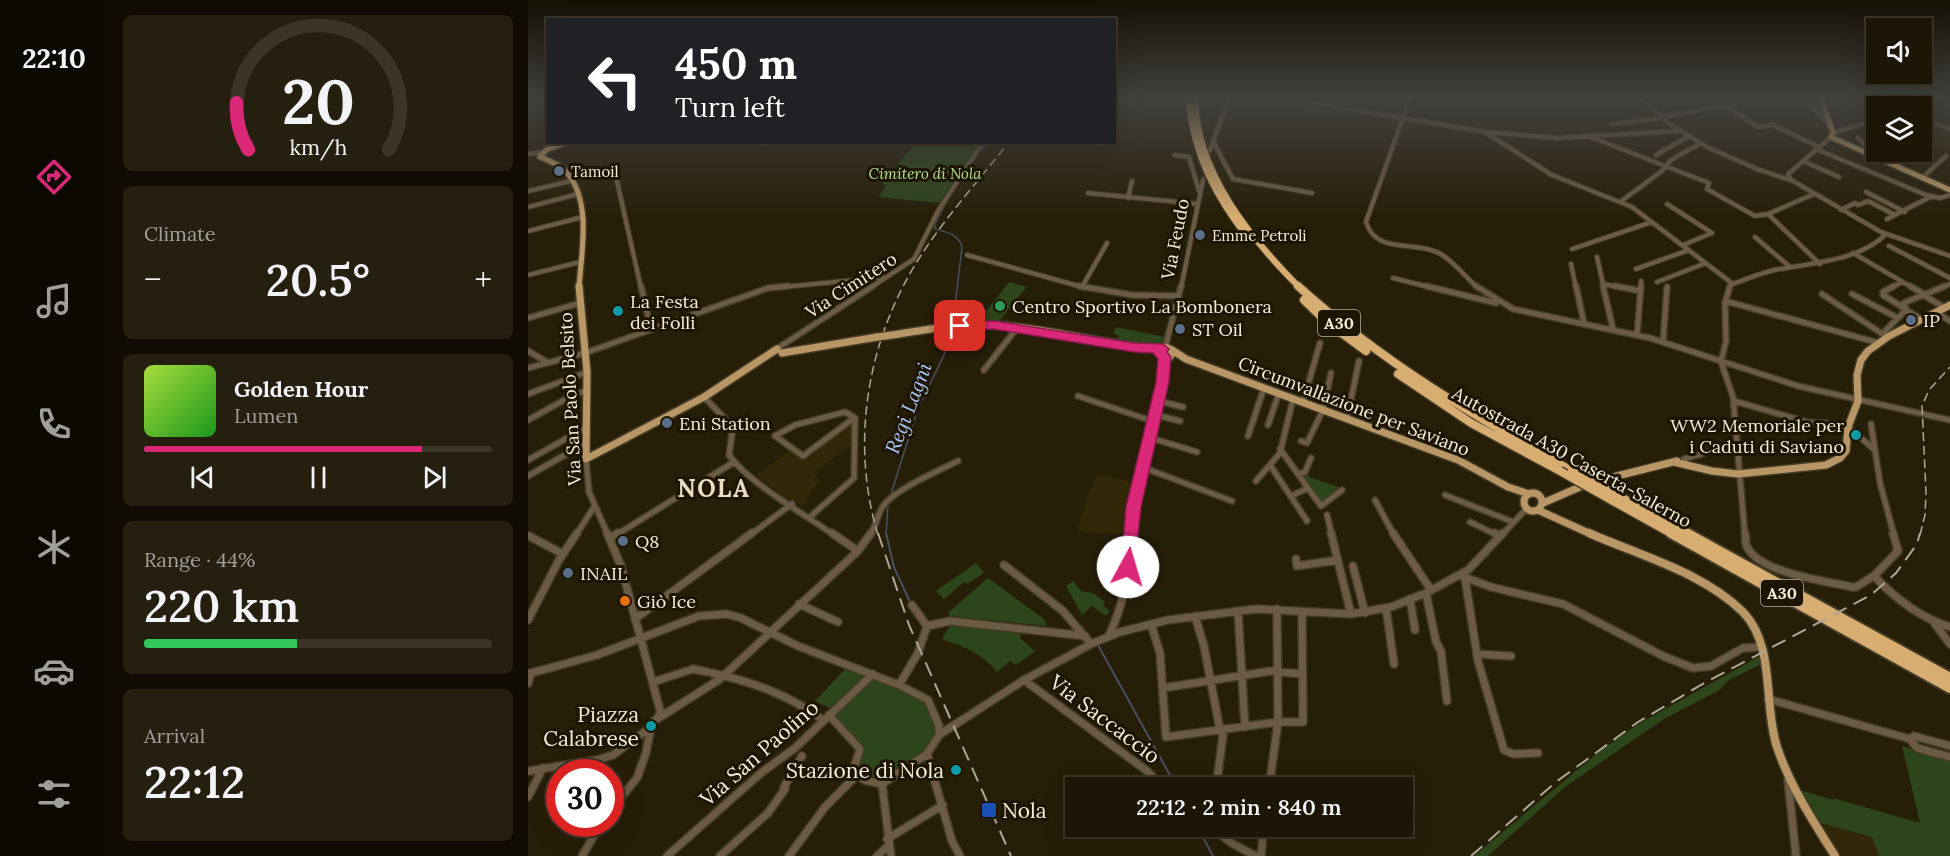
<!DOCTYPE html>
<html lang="en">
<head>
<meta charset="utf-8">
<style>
  :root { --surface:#1d1606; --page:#251f10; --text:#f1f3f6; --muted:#a09f9b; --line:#3b3528; --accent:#db2777 }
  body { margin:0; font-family:Lora,serif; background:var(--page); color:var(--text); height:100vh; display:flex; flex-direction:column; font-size:22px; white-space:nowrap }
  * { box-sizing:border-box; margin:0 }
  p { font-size:20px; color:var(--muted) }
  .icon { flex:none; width:33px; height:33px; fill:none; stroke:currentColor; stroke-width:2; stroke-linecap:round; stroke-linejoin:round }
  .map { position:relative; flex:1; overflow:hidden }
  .details { display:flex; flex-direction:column; gap:15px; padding:15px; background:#100c03; width:420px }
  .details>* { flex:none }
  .hud { position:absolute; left:18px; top:18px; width:570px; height:126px; border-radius:0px; box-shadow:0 6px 24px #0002,0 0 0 2px var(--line); background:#202124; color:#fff; overflow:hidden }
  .tools { position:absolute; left:1338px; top:18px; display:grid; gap:12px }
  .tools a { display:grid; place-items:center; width:66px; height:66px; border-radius:0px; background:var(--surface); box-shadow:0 6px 24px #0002,0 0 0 2px var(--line); font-size:30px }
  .speed { position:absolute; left:18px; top:759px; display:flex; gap:12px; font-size:30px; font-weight:700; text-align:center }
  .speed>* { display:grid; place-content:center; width:78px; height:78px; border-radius:50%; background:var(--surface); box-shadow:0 6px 24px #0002,0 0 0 2px var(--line); line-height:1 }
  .speed .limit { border:9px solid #d22; background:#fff; color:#111 }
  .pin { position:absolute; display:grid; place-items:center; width:51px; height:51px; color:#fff; margin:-26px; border-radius:12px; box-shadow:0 3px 9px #0006 }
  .me { position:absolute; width:66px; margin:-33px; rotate:6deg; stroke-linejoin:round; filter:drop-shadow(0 0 4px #0008) }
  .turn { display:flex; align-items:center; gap:21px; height:126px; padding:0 30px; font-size:27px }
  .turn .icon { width:78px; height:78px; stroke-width:2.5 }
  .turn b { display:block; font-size:42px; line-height:51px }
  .big { font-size:45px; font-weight:600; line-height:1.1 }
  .details .tile { flex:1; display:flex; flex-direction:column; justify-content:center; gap:9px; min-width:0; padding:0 21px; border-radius:9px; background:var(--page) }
  .details .dial { align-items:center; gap:0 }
  .dial svg { height:156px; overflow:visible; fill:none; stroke:var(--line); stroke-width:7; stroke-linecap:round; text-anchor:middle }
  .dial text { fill:var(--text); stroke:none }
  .song { display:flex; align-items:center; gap:18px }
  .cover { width:72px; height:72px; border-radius:9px; background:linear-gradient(135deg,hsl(80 70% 55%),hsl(120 70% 35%)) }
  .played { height:6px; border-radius:3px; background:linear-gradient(90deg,var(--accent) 80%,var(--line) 80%) }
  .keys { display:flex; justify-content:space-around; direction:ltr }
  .heat { display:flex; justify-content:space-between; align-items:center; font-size:33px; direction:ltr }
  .charge { height:9px; border-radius:4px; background:linear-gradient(90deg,#34c759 44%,var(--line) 0) }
  .trip { position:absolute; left:537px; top:777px; width:348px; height:60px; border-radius:0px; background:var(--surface); box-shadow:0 6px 24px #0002,0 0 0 2px var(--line); font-weight:600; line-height:60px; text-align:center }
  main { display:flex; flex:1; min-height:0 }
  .tabs { display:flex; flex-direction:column; width:108px; justify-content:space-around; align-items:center; background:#0c0902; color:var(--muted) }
  .tabs .icon { width:42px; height:42px }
  .tabs .active { color:var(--accent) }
  .tabs b { font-size:27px; color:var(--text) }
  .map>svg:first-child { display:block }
</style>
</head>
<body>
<main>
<nav class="tabs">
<b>22:10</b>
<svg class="icon active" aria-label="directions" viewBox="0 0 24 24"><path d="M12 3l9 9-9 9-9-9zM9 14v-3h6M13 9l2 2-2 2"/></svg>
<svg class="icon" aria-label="music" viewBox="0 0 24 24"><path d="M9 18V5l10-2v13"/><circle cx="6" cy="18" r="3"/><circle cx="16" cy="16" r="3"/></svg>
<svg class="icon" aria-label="phone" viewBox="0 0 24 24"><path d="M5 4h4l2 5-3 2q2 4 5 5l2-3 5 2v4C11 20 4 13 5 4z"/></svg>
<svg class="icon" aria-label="climate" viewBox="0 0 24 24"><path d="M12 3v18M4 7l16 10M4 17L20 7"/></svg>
<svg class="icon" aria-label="car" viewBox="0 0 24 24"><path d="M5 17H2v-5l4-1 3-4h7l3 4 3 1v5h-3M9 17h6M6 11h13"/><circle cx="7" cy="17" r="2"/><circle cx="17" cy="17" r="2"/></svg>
<svg class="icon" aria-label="filters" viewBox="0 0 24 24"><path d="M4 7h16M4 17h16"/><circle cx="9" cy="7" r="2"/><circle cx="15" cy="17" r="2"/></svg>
</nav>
<section class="details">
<div class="tile dial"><svg viewBox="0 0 100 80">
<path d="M14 69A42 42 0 1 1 86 69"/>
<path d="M14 69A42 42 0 0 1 8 45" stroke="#db2777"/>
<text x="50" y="56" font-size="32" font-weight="700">20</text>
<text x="50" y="72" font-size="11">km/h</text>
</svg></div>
<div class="tile"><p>Climate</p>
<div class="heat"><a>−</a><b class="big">20.5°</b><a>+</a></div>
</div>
<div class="tile">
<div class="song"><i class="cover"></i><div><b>Golden Hour</b><p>Lumen</p></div></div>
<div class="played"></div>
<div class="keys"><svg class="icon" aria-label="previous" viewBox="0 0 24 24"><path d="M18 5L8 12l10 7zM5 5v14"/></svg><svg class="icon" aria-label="pause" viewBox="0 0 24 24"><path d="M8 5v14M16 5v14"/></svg><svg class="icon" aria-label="next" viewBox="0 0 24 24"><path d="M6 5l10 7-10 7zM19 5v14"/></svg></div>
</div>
<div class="tile"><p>Range · 44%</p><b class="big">220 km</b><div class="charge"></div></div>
<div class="tile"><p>Arrival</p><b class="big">22:12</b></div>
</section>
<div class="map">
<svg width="1422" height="856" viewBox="0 0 1422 856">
  <rect width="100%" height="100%" fill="#271e08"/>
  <path fill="#322708" d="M 1398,120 L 1422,129 L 1422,157 L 1414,152 L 1416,149 L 1402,144 L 1406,139 L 1394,134 L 1394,124 Z
    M 325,421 L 324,444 L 286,473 L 292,481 L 280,496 L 275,506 L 254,495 L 228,475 L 264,449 L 274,459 Z
    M 569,473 L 606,483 L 608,485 L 601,511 L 600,535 L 549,531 L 562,489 L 564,489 Z
    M 1291,823 L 1344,837 L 1351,856 L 1313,856 Z"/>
  <path fill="#2d451b" d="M 387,143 L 452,143 L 411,203 L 351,197 L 359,185 L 354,184 Z
    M 481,282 L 499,287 L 470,322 L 451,320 Z
    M 588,327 L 637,337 L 633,346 L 588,342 L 591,336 L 585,333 Z
    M 775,473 L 781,475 L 781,477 L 813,488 L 794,504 L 772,474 Z
    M 448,563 L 456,573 L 439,584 L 436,582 L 416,599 L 408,591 Z
    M 460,578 L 516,619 L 519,626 L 421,616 L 421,612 Z
    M 545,581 L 553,591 L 565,593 L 577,602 L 575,605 L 582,611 L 578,616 L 564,606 L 554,615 L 538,586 Z
    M 422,625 L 493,632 L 492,638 L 507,651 L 488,665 L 482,661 L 469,672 C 454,653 436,647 414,639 Z
    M 1232,656 L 1233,664 L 1201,680 L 1190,691 L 1136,719 L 1037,787 L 960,856 L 946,856 L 1072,751 L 1112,723 Z
    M 317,669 L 340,676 L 304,709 L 287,701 Z
    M 344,675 L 398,702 C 424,744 384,761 355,781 L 338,778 L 329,771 L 333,748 L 302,714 Z
    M 1374,746 L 1422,760 L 1422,856 L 1351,856 L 1344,837 L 1288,822 L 1272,793 L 1275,791 L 1305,800 L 1305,798 L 1392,823 Z"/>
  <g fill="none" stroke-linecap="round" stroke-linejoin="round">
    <path stroke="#494f62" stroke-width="1.5" d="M 451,153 L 461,142
      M 418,203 L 407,224 L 407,229 C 418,232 431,234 434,247 L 425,322
      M 363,494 L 389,411 L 416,355 L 423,330
      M 358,535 L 360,504"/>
    <path stroke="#494f62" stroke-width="2" d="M 358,533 L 366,567 L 382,602
      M 570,645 L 649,788
      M 669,826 L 685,856"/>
    <path stroke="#463d28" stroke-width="4" stroke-dasharray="4 2" stroke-linecap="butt" d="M 675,180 L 682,150"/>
    <defs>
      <path id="minor-far2" d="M 758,98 L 957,132 L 1024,175 L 1104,207 L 1205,284
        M 882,98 L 838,222 C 848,255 886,240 911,253 C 926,261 937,277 950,288
        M 1112,98 L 1143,125 L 1181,148 L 1229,169 L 1265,181 L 1353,232 L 1422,256
        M 1267,98 L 1298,113
        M 1343,98 L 1365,106
        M 0,99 L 4,98
        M 1285,108 L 1302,124
        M 1134,117 L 1198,105 L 1229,127 L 1245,125 L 1291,147
        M 1394,118 L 1422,129
        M 1084,124 L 1135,118
        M 958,132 L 1029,138 L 1149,131
        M 1305,133 L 1337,123 L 1341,115 L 1343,98
        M 1060,136 L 1181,183 L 1179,189 L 1227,216 L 1240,214
        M 1330,138 L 1353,159
        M 685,141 L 705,179 L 784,193
        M 39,143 L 51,142
        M 1288,149 L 1398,195 L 1412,198 L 1422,195
        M 682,150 L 701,98
        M 0,154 L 16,152
        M 647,155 L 661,157 L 671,191
        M 1128,155 L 1161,136
        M 1275,161 L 1311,177
        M 1395,177 L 1418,156
        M 1263,180 L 1260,174 L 1303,137
        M 89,181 L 113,288
        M 0,191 L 43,181
        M 1338,192 L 1377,212
        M 560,193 L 670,204
        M 1286,194 L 1240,214 L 1292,264
        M 600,198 L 604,181
        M 1092,202 L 1134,171 L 1143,160 L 1173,143
        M 1139,204 L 1184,233 L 1155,245
        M 0,207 L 50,194
        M 1313,210 L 1327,203 L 1330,205 L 1340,201 L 1367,215
        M 1359,219 L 1404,196
        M 0,231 L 55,217
        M 1227,237 L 1262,267
        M 1361,246 L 1422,278
        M 1044,249 L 1124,222
        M 1325,253 L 1385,288
        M 439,255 L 558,288
        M 1069,257 L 1076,288
        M 1043,264 L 1048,288
        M 1108,269 L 1161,250
        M 0,275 L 52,262
        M 865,278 L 905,288
        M 1129,282 L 1178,263
        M 1075,284 L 1095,288
        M 554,287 L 579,243
        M 244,288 L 359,277
        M 342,288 L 386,259 L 410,211 L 455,142
        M 653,288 L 675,180
        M 1113,288 L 1113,281
        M 1201,288 L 1202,285 C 1216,280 1232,273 1247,270 C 1281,263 1331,261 1357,235 L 1356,233
        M 1363,288 L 1374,282
        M 1413,288 L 1422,284"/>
      <path id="minor-far1" d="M 113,286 L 123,329
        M 551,286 L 604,295 L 651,296
        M 898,286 L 968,303
        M 948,286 L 985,309 L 1122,338 L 1270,386 L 1422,420
        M 1048,286 L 1056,323
        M 1075,286 L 1085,329
        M 1087,286 L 1113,291
        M 1202,286 L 1197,303 L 1198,341 L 1193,362 L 1205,397 L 1217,535
        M 1382,286 L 1394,293
        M 1355,292 L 1366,286
        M 1294,294 L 1359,337
        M 1324,294 L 1370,318
        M 1398,294 L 1417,286
        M 1355,295 L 1376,308
        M 1397,296 L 1417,308
        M 1197,301 L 1351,343
        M 1378,310 L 1395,320
        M 1409,313 L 1422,321
        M 0,318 L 52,303
        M 1109,335 L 1113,286
        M 1359,335 L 1356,333 L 1358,330 L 1378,310 L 1376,303 L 1395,295
        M 1135,342 L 1139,287
        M 250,348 L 345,286
        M 637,348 L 653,286
        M 0,351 L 19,362
        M 0,368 L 57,353 L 240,288 L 260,286
        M 456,370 L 489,328
        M 0,394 L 59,372
        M 550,396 L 627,422
        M 176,397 L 205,427 L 201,455 C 222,484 276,514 306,535
        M 631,401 L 655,407
        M 1206,401 L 1279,422 L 1320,425
        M 775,402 L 792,343
        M 628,415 L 652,421
        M 819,419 L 831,361
        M 0,420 L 47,394 L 58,391
        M 1343,424 L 1347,450
        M 740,425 L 751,393
        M 1320,427 L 1347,450 L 1352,483 L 1366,535
        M 720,436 L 736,388
        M 623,438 L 669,452
        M 773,441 L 779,443 L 795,410 L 803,373
        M 752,449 L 793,506 L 814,490
        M 58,459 L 61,492 L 80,535
        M 0,460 L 57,428
        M 742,465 L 779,521
        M 1160,466 L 1156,459 L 1207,444
        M 614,467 L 704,501
        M 770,474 L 777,472 L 783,458
        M 0,476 L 58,443
        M 728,481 L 752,453 L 765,399
        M 917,495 L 985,522
        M 763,496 L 780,488
        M 847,500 L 866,535
        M 799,515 L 804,535
        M 282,517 L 326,478 L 327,418 L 317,412 L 267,425 L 247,436 L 275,456 L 322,421
        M 942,522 L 969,535
        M 48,535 L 66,507
        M 88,535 L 206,462
        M 222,535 L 264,504
        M 342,535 C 349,525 350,511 356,505 C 368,489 412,470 430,461
        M 603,535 C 605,476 632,419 636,357
        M 974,535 L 999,508"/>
      <path id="minor" d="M 79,533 L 93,566 L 132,710 L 132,714 L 123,727 L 118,753 L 109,778 L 82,811
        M 304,533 L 330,551
        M 803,533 L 823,614
        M 865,533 L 903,590
        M 966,533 L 972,536
        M 1217,533 C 1218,537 1217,544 1219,547 C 1232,573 1298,581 1324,587 L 1328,587 L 1347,575
        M 1365,533 L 1370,551 L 1347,575 L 1348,578 C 1369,600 1393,618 1422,627
        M 1,536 L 35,554
        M 82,538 L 90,533
        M 768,559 L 769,566 L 810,560
        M 476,565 L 535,611 L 563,644
        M 825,566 L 837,613
        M 931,575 L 963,587 L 1035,604 L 1135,656 L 1165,668 L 1183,666 L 1215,648 L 1233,647
        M 937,578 L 950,661 L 976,750 L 985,754 L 1010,753
        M 898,593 L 908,642 L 913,651 L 919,701
        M 882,599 L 887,630
        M 271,604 L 310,622
        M 384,605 L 399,626 L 422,621 L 557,636
        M 858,608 L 866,664
        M 710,611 L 717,727
        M 667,616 L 676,646 L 692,730 L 695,735 L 688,788
        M 107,619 L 224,533
        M 0,620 L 31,560 L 49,533
        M 623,624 L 632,653 L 638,737 L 750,722 L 775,722 L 774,612
        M 1407,624 L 1422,644
        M 581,635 C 597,603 602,568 603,533
        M 949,654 L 983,656
        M 184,673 C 225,682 261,695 295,720
        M 0,674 L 69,655 L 171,616 L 199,614 L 213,618 L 270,646 L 371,685 L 400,700 L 411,726 L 411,735 L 399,754 L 354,784 L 336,780 L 329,775 L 327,765 L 332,749 L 301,715
        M 496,680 L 619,771 L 635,788
        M 125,682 L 165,669 L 180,672
        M 0,683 L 3,673
        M 371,685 L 390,653 L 399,626
        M 635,688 L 743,671 L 773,674
        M 1240,699 L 1382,739 L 1389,748 L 1422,757
        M 126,721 L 192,679 L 330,551 L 343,533
        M 411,735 L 496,680 L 563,644 L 592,632 L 640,620 L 728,609 L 823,614 L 863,607 L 898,593 L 940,570 L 975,533
        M 1382,739 L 1386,736 L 1422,746
        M 399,754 L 424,841 L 432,856
        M 0,771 L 69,760 L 85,755 L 123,727
        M 1260,780 L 1268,856
        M 354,784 L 363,856
        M 741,788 L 750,722 L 749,609
        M 0,797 L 15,768
        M 681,826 L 705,844 L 728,856
        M 359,839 L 415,805
        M 54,856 L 73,824
        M 139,856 L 233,773 L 267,748 L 345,674
        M 192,856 L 240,813 L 257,789 L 256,787 L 274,756
        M 261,856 L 297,807 L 329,775
        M 349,856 L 360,846
        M 733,856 L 736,826"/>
      <path id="major-far2" d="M 1293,98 L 1305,133 L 1303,137 L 1422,190
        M 40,142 L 18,150 L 12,157 C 22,161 33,165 40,174 C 64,204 53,253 51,288"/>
      <path id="major-far1" d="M 51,286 L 59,372 L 58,459 L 176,397 L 249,349
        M 357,336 C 393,331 431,322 467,325 C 523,329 578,345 635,349
        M632.5 353a5.5 5.5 0 1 1 11 0a5.5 5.5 0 1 1-11 0Z
        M 644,350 L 658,359 L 930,460 L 980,487 L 1001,494
        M 254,353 L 349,337
        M 1146,462 L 1184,471 L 1210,474 L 1298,465 L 1312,458 L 1318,451 L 1320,427 L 1330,401 L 1329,375 L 1333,360 L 1340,351 L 1361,336 L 1422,305
        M996 502a9 9 0 1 1 18 0a9 9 0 1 1-18 0Z
        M 1015,503 L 1061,483 L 1149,461
        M 1010,510 L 1065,535"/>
      <path id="major" d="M 1061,533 C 1113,556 1174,572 1215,612 C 1248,646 1235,705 1249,747 C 1262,786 1285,821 1307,856"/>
      <path id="highway-far2" d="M 667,98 C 668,172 722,238 772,288
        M 661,103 C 666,155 688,198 721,239"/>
      <path id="highway-far1" d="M 770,286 C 855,363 945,415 1044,471
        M 776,300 L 800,323 L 838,351
        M 870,374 L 943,423 L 1032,471
        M 1089,495 L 1161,535
        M 1085,501 L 1146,535"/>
      <path id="highway" d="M 1143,533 L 1422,688
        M 1158,533 L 1422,678"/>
    </defs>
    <use href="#minor-far2" stroke="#443b26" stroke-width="6"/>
    <use href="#minor-far1" stroke="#443b26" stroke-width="8"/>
    <use href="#minor" stroke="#443b26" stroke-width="10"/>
    <use href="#major-far2" stroke="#443b26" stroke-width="8"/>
    <use href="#major-far1" stroke="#443b26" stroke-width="10"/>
    <use href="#major" stroke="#443b26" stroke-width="11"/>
    <use href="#highway-far2" stroke="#443b26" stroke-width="8"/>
    <use href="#highway-far1" stroke="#443b26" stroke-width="11"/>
    <use href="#highway" stroke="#443b26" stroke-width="14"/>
    <use href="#minor-far2" stroke="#6b5b44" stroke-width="4"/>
    <use href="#minor-far1" stroke="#6b5b44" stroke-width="5"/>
    <use href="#minor" stroke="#6b5b44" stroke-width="7"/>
    <use href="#major-far2" stroke="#b89665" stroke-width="5"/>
    <use href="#major-far1" stroke="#b89665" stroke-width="7"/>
    <use href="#major" stroke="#b89665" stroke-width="8"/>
    <use href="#highway-far2" stroke="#d7ad72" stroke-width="6"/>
    <use href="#highway-far1" stroke="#d7ad72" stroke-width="8"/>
    <use href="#highway" stroke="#d7ad72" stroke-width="10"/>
    <path stroke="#aea897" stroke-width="1.5" stroke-dasharray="9 4.5" stroke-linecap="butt" d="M 350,535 C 323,446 338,349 384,270 C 411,224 448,184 481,142
      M 1392,535 L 1397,515 L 1398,493 L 1394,406 L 1401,390 L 1422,367"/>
    <path stroke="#aea897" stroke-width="2" stroke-dasharray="15 8" stroke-linecap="butt" d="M 350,533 L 381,625 L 483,856
      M 943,856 L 1028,782 L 1110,722 L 1178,682 L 1343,595 L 1368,573 L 1389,544 L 1392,533"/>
    <defs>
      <path id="major-bridge" d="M 349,337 L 357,336"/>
      <path id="highway-bridge" d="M 1032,471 L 1085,501
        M 1044,471 L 1089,495"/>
    </defs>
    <use href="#major-bridge" stroke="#443b26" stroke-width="10" stroke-linecap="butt"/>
    <use href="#highway-bridge" stroke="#443b26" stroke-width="11" stroke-linecap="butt"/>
    <use href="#major-bridge" stroke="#b89665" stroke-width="7"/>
    <use href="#highway-bridge" stroke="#d7ad72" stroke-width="8"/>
  </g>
  <linearGradient id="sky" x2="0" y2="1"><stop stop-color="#151004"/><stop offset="0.45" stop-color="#41413d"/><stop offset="1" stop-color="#41413d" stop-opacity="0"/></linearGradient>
  <rect width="1422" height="217" fill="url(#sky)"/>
  <path fill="#db2777" stroke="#8e194d" stroke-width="1.5" d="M 466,321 L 606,343 L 635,344 L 641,349 L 639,352 L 643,357 L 641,382 L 613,507 L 606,572 L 600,574 L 595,572 L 593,567 L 598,507 L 628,382 L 630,359 L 625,353 L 606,352 L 466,329 L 432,330 L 425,326 L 432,322 Z"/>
  <g fill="#5c6f8a" stroke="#1d1501" stroke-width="2">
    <circle cx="31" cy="171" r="6"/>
    <circle cx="672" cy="235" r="6"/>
    <circle cx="1383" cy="320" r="6"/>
    <circle cx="652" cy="329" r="6"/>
    <circle cx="139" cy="423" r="6"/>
    <circle cx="95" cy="541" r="6"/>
    <circle cx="40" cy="573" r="6"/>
  </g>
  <circle fill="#2e9e5b" stroke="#1d1501" stroke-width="2" cx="472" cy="306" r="6"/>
  <g fill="#0f9aa8" stroke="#1d1501" stroke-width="2">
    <circle cx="90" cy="311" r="6"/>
    <circle cx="1328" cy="435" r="6"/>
    <circle cx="123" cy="726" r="6"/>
    <circle cx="428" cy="770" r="6"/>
  </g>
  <circle fill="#e8710a" stroke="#1d1501" stroke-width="2" cx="97" cy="601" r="6"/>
  <rect fill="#1a4fb4" stroke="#1d1501" stroke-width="2" x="453" y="802" width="16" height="16" rx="3"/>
  <g text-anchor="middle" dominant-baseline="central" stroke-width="6" stroke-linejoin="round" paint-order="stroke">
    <g font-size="15" fill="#f3eee0" stroke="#1d1501" text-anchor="start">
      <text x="43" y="171">Tamoil</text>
      <text x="684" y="235">Emme Petroli</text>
    </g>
    <g font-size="15" font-style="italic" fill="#b0e18e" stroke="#1d1501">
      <text x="397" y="173">Cimitero di Nola</text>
    </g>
    <g fill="#1d1501" stroke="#b3ad9d" stroke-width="1.5">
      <rect x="790" y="310" width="42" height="26" rx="4.5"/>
      <rect x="1233" y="580" width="42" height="26" rx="4.5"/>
    </g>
    <g font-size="16" font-weight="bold" fill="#f3eee0">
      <text x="811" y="323">A30</text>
      <text x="1254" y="593">A30</text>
    </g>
    <g font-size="18" fill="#f3eee0" stroke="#1d1501">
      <text transform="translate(647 239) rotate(-79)">Via Feudo</text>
      <text transform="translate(323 285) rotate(-33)">Via Cimitero</text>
      <text transform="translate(42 399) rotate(-93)">Via San Paolo Belsito</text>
      <text transform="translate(826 406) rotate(21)">Circumvallazione per Saviano</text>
      <text transform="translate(1044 457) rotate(29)">Autostrada A30 Caserta-Salerno</text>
    </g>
    <g font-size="18" fill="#f3eee0" stroke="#1d1501" text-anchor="start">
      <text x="102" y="301">La Festa<tspan x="102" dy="21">dei Folli</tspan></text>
      <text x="484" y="306">Centro Sportivo La Bombonera</text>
      <text x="1395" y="320">IP</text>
      <text x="664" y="329">ST Oil</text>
      <text x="151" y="423">Eni Station</text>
      <text x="1316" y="425" text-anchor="end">WW2 Memoriale per<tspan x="1316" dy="21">i Caduti di Saviano</tspan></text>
      <text x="107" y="541">Q8</text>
      <text x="52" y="573">INAIL</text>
      <text x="109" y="601">Giò Ice</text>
    </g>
    <g font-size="20" font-style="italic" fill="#a6c4f1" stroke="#1d1501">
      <text transform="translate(380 408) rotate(-69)">Regi Lagni</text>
    </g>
    <g font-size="21" fill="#f3eee0" stroke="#1d1501" text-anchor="end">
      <text x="111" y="714">Piazza<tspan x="111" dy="24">Calabrese</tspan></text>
      <text x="416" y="770">Stazione di Nola</text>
      <text x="474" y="810" text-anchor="start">Nola</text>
    </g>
    <g font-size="21" fill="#f3eee0" stroke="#1d1501">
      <text transform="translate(577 719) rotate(37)">Via Saccaccio</text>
      <text transform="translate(231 753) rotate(-41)">Via San Paolino</text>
    </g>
    <g font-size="24" font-weight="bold" letter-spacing="1.5" fill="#e9ddc2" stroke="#1d1501">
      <text x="186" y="488">NOLA</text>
    </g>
  </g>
</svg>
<div class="tools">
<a><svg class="icon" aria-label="sound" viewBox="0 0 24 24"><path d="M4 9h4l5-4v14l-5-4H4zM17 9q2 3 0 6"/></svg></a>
<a><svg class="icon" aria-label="layers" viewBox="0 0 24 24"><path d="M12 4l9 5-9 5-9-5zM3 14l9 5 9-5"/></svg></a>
</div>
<div class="speed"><div class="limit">30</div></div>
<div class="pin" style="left:432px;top:326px;background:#d93025"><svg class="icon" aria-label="arrive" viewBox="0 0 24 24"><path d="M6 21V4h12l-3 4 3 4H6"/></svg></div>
<svg class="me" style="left:600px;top:567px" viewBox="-20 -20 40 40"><circle r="19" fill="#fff"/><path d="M0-13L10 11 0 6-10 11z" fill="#db2777"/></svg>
<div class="trip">22:12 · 2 min · 840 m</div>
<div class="hud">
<div class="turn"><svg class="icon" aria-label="left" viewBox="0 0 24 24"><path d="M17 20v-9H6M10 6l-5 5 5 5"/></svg><div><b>450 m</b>Turn left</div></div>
</div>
</div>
</main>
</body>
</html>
